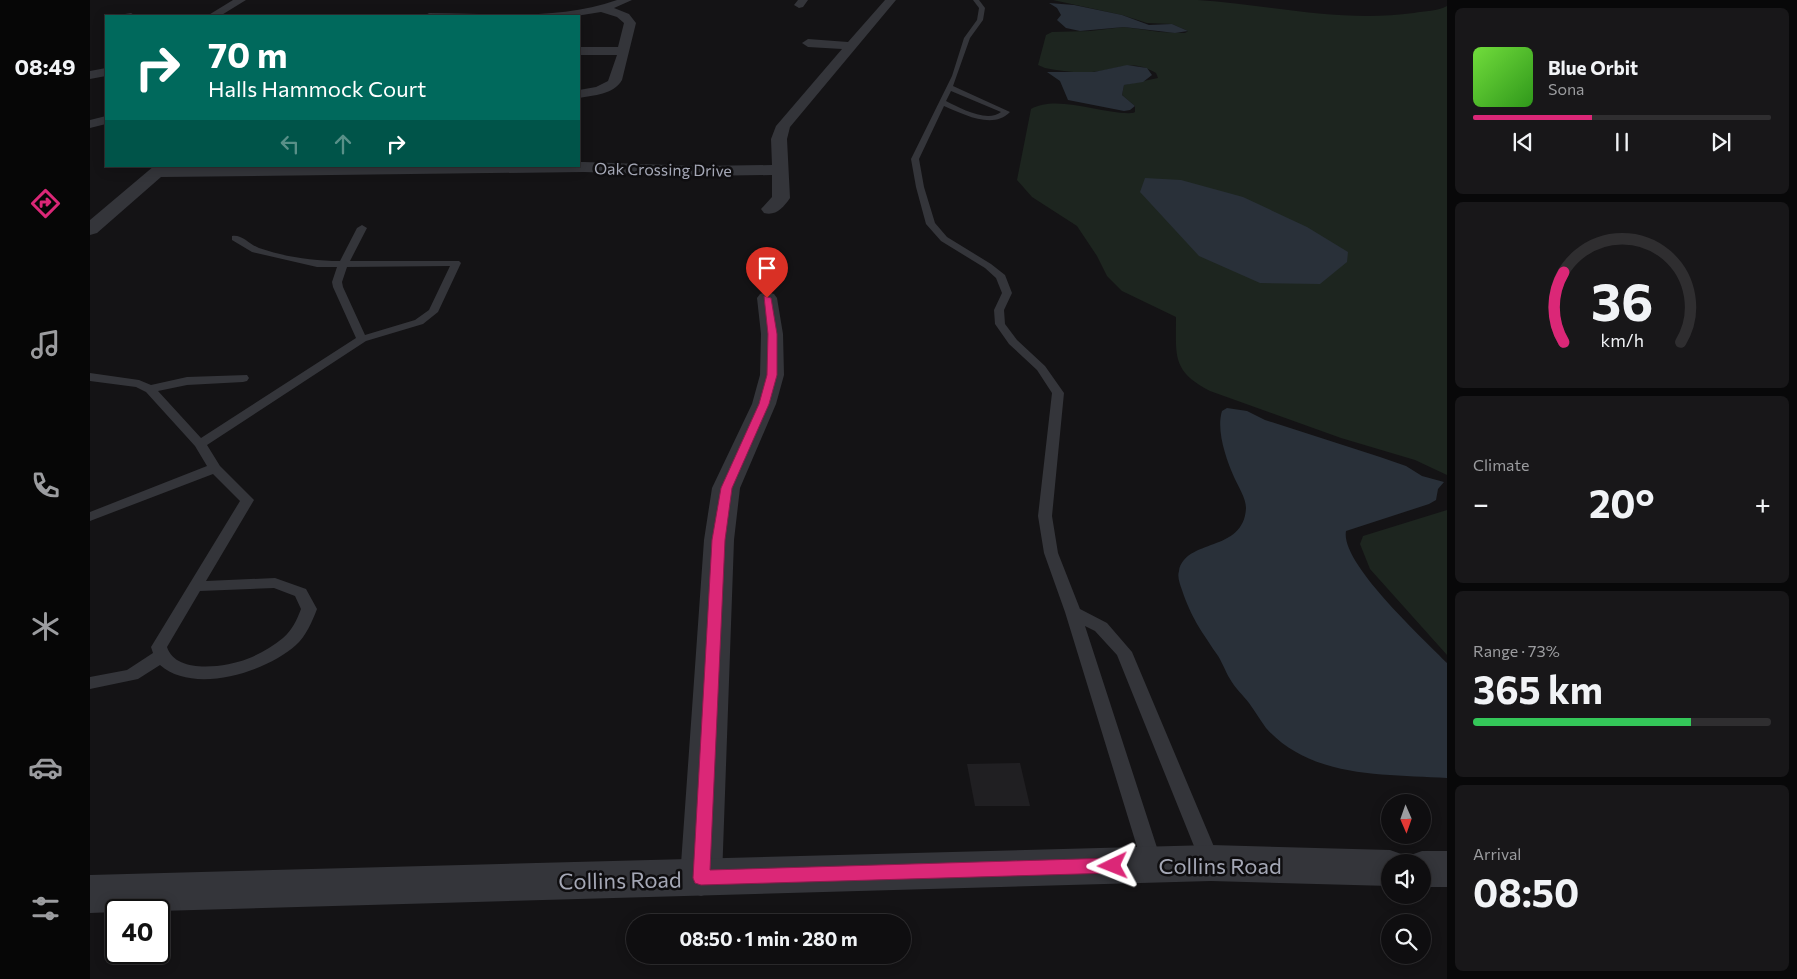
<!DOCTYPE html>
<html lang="en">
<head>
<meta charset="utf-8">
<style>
  :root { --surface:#0f0e10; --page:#181719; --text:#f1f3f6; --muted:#9b9c9f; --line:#2f2e30; --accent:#db2777 }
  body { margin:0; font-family:Commissioner,sans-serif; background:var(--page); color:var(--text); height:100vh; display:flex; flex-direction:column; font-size:19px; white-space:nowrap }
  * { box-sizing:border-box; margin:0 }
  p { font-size:16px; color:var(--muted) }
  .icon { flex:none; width:28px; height:28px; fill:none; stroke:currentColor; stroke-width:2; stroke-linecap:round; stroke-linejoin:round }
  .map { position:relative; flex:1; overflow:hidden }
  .sheet { display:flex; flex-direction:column; gap:8px; padding:8px; background:#080809; width:350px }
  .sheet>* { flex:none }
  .banner { position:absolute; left:15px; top:15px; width:475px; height:152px; border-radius:0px; box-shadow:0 2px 12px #0003,0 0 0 1px var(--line); background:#00695c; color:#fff; overflow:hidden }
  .needle { width:32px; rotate:178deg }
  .tools { position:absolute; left:1291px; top:794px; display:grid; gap:10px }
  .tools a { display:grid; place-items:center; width:50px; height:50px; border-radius:50%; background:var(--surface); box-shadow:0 2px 12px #0003,0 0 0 1px var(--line); font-size:25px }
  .speed { position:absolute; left:15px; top:899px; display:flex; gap:10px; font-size:25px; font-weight:700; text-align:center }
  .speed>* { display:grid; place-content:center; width:65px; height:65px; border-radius:50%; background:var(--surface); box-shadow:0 2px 12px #0003,0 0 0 1px var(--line); line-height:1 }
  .speed .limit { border:2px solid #111; border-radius:8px; background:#fff; color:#111 }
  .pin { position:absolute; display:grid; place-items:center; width:42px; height:42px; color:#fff; margin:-51px -21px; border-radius:50% 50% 50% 0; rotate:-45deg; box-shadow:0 0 5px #0007 }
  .pin .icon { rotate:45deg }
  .me { position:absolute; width:55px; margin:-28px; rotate:268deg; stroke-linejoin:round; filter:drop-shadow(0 0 4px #0008) }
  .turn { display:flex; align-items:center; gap:18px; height:105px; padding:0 20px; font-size:22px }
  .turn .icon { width:65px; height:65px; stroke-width:2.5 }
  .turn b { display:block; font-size:35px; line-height:42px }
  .lanes { display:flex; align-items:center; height:48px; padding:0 20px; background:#0003; justify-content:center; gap:25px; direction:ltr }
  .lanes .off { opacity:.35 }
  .big { font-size:38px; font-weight:700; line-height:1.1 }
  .sheet .tile { flex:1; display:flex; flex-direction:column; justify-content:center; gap:8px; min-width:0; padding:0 18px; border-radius:8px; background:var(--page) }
  .sheet .dial { align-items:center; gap:0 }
  .dial svg { height:130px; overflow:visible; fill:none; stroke:var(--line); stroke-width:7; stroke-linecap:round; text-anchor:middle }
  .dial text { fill:var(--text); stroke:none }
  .song { display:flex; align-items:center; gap:15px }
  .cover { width:60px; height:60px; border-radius:8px; background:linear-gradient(135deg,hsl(100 70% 55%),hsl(110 70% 35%)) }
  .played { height:5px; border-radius:2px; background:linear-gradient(90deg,var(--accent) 40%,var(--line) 40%) }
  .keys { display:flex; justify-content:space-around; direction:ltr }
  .heat { display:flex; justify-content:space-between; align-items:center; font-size:28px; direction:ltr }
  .charge { height:8px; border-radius:4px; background:linear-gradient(90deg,#34c759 73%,var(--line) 0) }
  .trip { position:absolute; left:536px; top:914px; width:285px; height:50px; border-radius:25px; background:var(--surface); box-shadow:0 2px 12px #0003,0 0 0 1px var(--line); font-weight:700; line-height:50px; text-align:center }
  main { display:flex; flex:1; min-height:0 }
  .menu { display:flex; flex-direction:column; width:90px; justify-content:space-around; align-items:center; background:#060606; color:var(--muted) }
  .menu .icon { width:35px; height:35px }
  .menu .active { color:var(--accent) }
  .menu b { font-size:22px; color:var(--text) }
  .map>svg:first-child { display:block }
</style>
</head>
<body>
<main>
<nav class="menu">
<b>08:49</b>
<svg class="icon active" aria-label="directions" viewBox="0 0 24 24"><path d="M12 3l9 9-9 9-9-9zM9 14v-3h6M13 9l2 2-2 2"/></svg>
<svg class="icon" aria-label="music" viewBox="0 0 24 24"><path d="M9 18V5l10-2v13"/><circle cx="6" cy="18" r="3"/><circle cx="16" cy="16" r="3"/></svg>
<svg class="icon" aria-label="phone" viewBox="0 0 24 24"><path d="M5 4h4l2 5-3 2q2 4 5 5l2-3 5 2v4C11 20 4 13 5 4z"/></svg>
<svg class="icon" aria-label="climate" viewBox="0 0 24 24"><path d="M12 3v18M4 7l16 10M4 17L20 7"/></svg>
<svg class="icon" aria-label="car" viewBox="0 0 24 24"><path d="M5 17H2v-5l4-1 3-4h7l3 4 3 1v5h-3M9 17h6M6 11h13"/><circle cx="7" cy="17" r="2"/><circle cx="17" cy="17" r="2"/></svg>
<svg class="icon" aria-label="filters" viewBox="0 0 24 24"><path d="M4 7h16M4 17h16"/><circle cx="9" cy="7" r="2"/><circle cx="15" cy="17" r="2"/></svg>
</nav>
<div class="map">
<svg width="1357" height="979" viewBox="0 0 1357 979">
  <rect width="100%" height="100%" fill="#141315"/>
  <path fill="#201f22" d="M 930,763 L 940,806 L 885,806 L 877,764 Z"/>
  <path fill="#1d251f" d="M 963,0 C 1011,0 1060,0 1108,0 C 1181,5 1250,23 1324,13 C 1334,11 1348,11 1357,6 L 1357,475 L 1325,460 L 1251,438 L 1120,391 C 1082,371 1086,357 1086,317 L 1032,291 L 1017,276 L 1007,256 L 987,226 L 942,197 L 927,180 L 941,109 C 968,94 1012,115 1043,113 L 1045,112 L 1045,106 L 1032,95 L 1034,85 L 1068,78 L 1066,73 C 1040,58 1028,70 1002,72 C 986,73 970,71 955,68 L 948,65 L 956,35 L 962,32 L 1000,31 L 1034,27 L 1070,32 L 1095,33 L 1098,31 L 1082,24 L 1057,23 L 1032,15 Z
    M 1357,510 L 1357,655 L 1280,569 L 1270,544 L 1273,536 Z"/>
  <path fill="#293039" d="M 959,3 L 984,5 L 1032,15 L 1059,25 L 1082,24 L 1098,31 L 1085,33 L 1034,27 L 990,31 L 976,28 L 967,20 L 971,15 L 967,8 Z
    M 1037,65 L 1057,68 L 1062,75 L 1053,82 L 1034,85 L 1032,95 L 1045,106 L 1040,110 L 1034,111 L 978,100 L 970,81 L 957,72 L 1004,72 Z
    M 1055,178 L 1091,180 L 1153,197 L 1217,227 L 1258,252 L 1257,262 L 1230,284 L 1170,283 L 1109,256 L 1050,192 Z
    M 1137,408 L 1157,411 L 1175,420 L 1290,457 L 1316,466 L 1332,476 L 1354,482 L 1348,489 L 1346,500 L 1339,504 L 1256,531 C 1250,563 1334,639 1357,663 L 1357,778 C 1295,774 1222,779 1176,728 C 1170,720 1165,711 1159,703 C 1153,695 1145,688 1140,679 C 1135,671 1132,661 1126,653 C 1110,629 1101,617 1092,590 C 1090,584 1087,577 1089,571 C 1095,538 1154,553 1156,508 C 1156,498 1148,486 1144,477 C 1136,459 1126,430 1132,411 Z"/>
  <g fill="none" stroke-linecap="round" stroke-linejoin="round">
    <path fill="#34353a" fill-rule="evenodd" d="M 883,0 L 889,0 L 895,8 L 893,20 L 880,38 L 863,86 L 920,112 C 903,130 873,114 854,106 L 829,159 L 834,187 L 845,223 L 857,237 L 901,264 L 915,275 L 922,293 L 914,310 L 915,324 L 927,340 L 955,366 L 974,393 L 962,516 L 968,553 L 990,609 L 1017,623 L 1042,652 L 1130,861 L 1127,867 L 1120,870 L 1113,867 L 1110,861 L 1027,655 L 1005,631 L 995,626 L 1072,863 L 1069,869 L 1062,872 L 1055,869 L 1052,863 L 975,612 L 954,553 L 948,516 L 962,393 L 947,370 L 919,344 L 905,324 L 904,310 L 912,293 L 906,278 L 895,268 L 851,241 L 836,224 L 826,187 L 821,159 L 862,76 L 874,38 L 887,20 L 889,8 ZM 861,91 L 911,112 C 897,123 870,108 856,101 Z
      M 272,225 L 277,228 L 260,261 L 369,261 L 371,263 L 348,312 L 333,324 L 276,341 L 117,445 L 130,466 L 164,500 L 116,581 L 185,578 L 216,589 L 227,609 C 222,622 216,636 206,645 C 176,672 104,695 70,665 L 48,679 L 0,689 L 0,677 L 37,670 L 63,653 L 61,647 L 150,501 L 123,474 L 0,521 L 0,512 L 117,466 L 105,446 L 56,392 L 46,387 L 0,381 L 0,373 L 49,380 L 61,385 L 97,377 L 157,375 L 159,378 L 157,381 L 153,382 L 97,385 L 68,391 L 111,438 L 266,338 L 243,287 L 242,282 L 247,267 L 227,267 L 162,252 L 142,240 L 142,236 C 152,234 160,245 169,248 C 195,257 223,261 250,261 L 267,228 ZM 360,266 L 339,310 L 325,320 L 275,335 L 253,287 L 252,282 L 257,267 ZM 184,588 L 205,596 L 211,609 C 207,620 202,630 193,638 C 182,647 170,654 157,659 C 136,667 86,675 77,647 L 110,591 Z"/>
    <path fill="#34353a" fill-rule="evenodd" d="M 143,0 L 156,0 L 130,16 L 117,16 Z
      M 527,0 L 542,0 L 524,8 L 539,14 L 546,23 L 532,80 C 523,95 504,95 489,98 L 489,90 L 506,87 L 518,81 L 527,55 L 489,55 L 489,47 L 528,47 L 534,23 L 527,17 L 511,12 L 486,16 L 334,16 L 339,13 C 400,13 469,21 527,0 Z
      M 708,0 L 718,0 L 713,7 L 709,8 L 704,5 Z
      M 795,0 L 806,0 L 700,127 L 697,139 L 700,198 C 693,208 686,216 674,213 L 671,209 L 682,197 L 682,175 L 608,176 L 494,172 L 71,177 L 7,233 L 0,235 L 0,220 L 64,166 L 489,166 L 489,162 L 494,162 L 608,166 L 682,165 L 681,139 L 686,126 L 752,49 L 718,47 L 712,43 L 718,39 L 758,42 Z
      M 41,13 L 46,16 L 34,16 L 35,14 Z
      M 16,68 L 16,76 L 0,79 L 0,71 Z
      M 16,116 L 16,124 L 0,128 L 0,120 Z
      M 677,292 L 684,294 L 687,298 L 693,334 L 694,375 L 686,404 L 650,488 L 644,540 L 632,878 L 626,891 L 611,896 L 596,891 L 590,878 L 614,540 L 622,488 L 662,404 L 670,375 L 671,334 L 667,298 L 670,294 Z"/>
    <path fill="#34353a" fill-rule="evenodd" d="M 1121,845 L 1300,850 L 1314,855 L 1316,859 L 1318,856 L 1332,851 L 1357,851 L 1357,887 L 1332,887 L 1332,862 L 1300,862 L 1300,886 L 1121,881 L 69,911 L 26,910 L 26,912 L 0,913 L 0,875 Z"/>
  </g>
  <path fill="#db2777" stroke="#8e194d" d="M 674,296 L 681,298 L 687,334 L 687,375 L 679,404 L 642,488 L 635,540 L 620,870 L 1023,858 L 1029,861 L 1032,866 L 1029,871 L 1023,873 L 611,885 L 605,883 L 603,878 L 622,540 L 631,488 L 669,404 L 677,375 L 678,334 Z"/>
  <g text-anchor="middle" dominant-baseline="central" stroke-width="5" stroke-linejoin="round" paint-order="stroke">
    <g font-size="16" fill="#a5a8b6" stroke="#0f0e10">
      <text transform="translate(573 169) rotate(1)">Oak Crossing Drive</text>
    </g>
    <g font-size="22" fill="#a5a8b6" stroke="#0f0e10">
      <text x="1130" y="865">Collins Road</text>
      <text transform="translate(530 880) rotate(-1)">Collins Road</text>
    </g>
  </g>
</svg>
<div class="tools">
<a><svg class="needle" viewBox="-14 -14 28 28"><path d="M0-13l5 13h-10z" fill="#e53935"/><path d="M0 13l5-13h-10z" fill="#9b9c9f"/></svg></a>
<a><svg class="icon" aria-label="sound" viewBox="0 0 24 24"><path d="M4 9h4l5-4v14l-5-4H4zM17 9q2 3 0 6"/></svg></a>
<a><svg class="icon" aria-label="search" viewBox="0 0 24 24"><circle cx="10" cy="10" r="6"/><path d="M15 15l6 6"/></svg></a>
</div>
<div class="speed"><div class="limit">40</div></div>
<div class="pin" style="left:677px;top:298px;background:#d93025"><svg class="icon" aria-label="arrive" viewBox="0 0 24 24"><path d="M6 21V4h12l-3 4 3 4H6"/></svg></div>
<svg class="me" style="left:1023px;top:866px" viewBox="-20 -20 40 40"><path d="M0-17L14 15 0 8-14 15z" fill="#db2777" stroke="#fff" stroke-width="4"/></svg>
<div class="trip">08:50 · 1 min · 280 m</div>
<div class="banner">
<div class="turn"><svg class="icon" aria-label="right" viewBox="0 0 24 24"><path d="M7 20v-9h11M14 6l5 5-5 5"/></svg><div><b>70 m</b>Halls Hammock Court</div></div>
<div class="lanes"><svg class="icon off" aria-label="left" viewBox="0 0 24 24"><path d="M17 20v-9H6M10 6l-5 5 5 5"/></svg><svg class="icon off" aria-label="ahead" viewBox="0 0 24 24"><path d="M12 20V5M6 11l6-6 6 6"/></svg><svg class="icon" aria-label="right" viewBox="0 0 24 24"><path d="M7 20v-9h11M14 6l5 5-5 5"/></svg></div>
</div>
</div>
<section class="sheet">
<div class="tile">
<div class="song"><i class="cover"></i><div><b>Blue Orbit</b><p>Sona</p></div></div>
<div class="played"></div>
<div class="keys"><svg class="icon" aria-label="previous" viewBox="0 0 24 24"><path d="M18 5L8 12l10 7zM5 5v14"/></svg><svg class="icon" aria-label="pause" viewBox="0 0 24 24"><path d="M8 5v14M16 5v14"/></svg><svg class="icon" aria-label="next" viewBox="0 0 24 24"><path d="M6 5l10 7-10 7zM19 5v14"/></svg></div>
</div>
<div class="tile dial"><svg viewBox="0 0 100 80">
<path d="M14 69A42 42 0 1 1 86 69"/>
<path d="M14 69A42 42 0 0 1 14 26" stroke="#db2777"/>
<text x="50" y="56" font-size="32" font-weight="700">36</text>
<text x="50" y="72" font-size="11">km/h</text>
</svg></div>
<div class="tile"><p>Climate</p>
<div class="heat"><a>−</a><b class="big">20°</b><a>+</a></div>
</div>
<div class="tile"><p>Range · 73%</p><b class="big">365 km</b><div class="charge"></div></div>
<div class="tile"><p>Arrival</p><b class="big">08:50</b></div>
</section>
</main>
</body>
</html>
